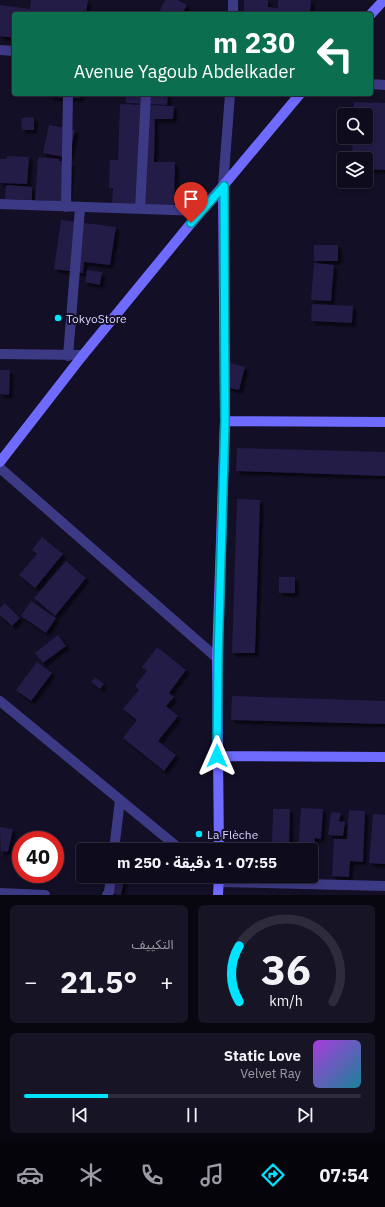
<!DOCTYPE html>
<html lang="ar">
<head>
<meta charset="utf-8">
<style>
  :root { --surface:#0e0b1c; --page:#171425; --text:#f1f3f6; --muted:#9b9ba3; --line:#2e2b3b; --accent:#00e5ff }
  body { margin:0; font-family:"IBM Plex Sans","Noto Sans Arabic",sans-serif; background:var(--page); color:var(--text); direction:rtl; height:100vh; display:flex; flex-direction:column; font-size:15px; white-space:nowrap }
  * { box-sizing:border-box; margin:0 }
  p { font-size:13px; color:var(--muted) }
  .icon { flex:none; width:22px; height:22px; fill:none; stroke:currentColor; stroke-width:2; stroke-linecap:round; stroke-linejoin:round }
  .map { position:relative; height:895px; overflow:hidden; direction:ltr }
  .panel { display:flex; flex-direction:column; gap:10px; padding:10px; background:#08060f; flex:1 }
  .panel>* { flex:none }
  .banner { position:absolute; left:12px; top:12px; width:361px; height:84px; border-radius:4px; box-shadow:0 2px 6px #0003,0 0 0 1px var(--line); direction:rtl; background:#0b6e4f; color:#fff; overflow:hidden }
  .buttons { position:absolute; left:337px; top:108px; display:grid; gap:8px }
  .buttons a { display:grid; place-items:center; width:36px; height:36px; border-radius:4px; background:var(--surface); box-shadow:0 2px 6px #0003,0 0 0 1px var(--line); font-size:20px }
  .speed { position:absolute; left:12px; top:831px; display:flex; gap:8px; font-size:20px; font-weight:700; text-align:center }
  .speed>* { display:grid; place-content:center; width:52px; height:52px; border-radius:50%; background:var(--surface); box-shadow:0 2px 6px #0003,0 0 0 1px var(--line); line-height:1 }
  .speed .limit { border:6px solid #d22; background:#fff; color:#111 }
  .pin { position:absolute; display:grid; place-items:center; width:34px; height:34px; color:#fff; margin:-41px -17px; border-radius:50% 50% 50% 0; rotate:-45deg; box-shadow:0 0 4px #0007 }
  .pin .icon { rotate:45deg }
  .me { position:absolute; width:44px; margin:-22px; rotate:0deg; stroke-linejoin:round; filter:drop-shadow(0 0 3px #0008) }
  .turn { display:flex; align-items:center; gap:14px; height:84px; padding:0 12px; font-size:18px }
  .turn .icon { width:52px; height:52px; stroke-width:2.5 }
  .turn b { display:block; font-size:28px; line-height:34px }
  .big { font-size:30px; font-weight:700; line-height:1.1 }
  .panel .widget { flex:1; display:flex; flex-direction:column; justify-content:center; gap:6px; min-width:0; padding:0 14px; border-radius:6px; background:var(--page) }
  .panel .dial { align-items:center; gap:0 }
  .dial svg { height:104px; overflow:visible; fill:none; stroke:var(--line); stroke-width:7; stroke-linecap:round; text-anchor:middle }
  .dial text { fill:var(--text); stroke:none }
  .song { display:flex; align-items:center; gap:12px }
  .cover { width:48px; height:48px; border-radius:6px; background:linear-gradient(135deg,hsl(280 70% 55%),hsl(190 70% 35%)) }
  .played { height:4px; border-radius:2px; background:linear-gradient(90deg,var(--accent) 25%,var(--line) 25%) }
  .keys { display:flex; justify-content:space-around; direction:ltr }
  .heat { display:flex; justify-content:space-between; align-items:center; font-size:22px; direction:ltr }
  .panel .tiles { flex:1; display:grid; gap:10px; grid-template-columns:1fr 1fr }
  .widget:last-child { grid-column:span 2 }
  .trip { position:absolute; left:76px; top:843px; width:242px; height:40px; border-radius:4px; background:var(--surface); box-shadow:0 2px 6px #0003,0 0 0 1px var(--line); font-weight:700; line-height:40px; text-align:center; direction:rtl }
  .tabs { display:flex; height:64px; justify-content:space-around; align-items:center; background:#06040b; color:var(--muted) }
  .tabs .icon { width:28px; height:28px }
  .tabs .active { color:var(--accent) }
  .tabs b { font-size:18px; color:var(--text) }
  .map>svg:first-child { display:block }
</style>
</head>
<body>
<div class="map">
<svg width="385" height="895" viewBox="0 0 385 895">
  <defs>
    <filter id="shadow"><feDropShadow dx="3.5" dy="3.5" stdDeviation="1" flood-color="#0009"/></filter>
  </defs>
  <rect width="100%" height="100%" fill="#130f26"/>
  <path fill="#241b47" filter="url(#shadow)" d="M 31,0 L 88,0 L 86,14 L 14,14 L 14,38 L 0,36 L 0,5 L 30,9 Z
    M 165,0 L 177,0 L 187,5 L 182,14 L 158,14 Z
    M 244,0 L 268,0 L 268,7 L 278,8 L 278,0 L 311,0 L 310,14 L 244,14 Z
    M 50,94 L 80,94 L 80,98 L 50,97 Z
    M 126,94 L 168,94 L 167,105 L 126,103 Z
    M 354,102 L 385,103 L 385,170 L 366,169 L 366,159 L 352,159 L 353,137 L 366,137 L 366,115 L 354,115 Z
    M 120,104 L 174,106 L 173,119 L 155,119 L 154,162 L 175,162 L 174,206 L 112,204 L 113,188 L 109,188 L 110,160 L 118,160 Z
    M 34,117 L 34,130 L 22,130 L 21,118 Z
    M 49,125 L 75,130 L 69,158 L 43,153 Z
    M 7,156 L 29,157 L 27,184 L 0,183 L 0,159 L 6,159 Z
    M 38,157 L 59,159 L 59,161 L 71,162 L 68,202 L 35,200 Z
    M 6,185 L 32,187 L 32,200 L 5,199 Z
    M 61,220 L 116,227 L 110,265 L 84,262 L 83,273 L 54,269 Z
    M 314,245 L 338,245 L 338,261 L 314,261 Z
    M 314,263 L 334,265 L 331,301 L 311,300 Z
    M 87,270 L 102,272 L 100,285 L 85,282 Z
    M 312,304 L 353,306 L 352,323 L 311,321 Z
    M 227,362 L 245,367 L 239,390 L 221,386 Z
    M 0,370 L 10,370 L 9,395 L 0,394 Z
    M 237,448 L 385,452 L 385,476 L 236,471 Z
    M 237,499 L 260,500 L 255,653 L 232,653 Z
    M 42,537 L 63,554 L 35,588 L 19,575 L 37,554 L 32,550 Z
    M 66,561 L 86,578 L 55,616 L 34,598 Z
    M 279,577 L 295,577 L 295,593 L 279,593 Z
    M 31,601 L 56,618 L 46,633 L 21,616 Z
    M 5,603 L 20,618 L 12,626 L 0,615 L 0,608 Z
    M 58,635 L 66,646 L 43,663 L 35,653 Z
    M 157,647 L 186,670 L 169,693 L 174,697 L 166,706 L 178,716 L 158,741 L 176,755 L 164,771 L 123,738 L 137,720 L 123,709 L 139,690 L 135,686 L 147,671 L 142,667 Z
    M 37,662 L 52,673 L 31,701 L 16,690 Z
    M 95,677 L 104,684 L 100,689 L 91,682 Z
    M 232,696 L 385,701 L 385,724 L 231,720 Z
    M 301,808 L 323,809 L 321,839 L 315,838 L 313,871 L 311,871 L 311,850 L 298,850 Z
    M 273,809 L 290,809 L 289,850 L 272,850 Z
    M 349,810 L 365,811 L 363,862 L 350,861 L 349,877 L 332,876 L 334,839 L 347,839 Z
    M 331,812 L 341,813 L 339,821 L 345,822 L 343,836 L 328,835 Z
    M 373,814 L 385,815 L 385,864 L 369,863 Z
    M 0,827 L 13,829 L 8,852 L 2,851 L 1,858 Z
    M 249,848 L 272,849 L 272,850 L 249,850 Z
    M 109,876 L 125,876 L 121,895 L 106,893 Z"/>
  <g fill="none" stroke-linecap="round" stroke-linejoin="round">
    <path stroke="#3d3a85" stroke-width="10" d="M 233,14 L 233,0
      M 0,50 L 14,51
      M 371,84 L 385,85
      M 223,186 L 230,94
      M 0,204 L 201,211
      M 66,207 L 68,94
      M 140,209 L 146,94
      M 0,354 L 83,355
      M 68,356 L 80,208
      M 0,468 L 217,658
      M 0,701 L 181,850
      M 114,850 L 120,800
      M 213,876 L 220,882 L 385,886
      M 0,893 L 45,895
      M 107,895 L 109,892 L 111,876"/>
    <path stroke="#6f6bff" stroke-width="10" d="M 371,14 L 384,0
      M 225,421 L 385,422
      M 0,462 L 83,355 L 201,211 L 223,186 L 300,94
      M 217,756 L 385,757
      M 219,850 L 217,658 L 225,421 L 223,186
      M 218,895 L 219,876"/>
  </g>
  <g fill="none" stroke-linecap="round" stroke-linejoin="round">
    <defs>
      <path id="route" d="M 191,223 L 224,186 L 225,421 L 218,658 L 217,756"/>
    </defs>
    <use href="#route" stroke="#0095a6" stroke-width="10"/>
    <use href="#route" stroke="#00e5ff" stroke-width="7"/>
  </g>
  <g fill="#00e5ff" stroke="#130f26" stroke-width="1.5">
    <circle cx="58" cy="318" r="4"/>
    <circle cx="199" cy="834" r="4"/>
  </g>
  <g text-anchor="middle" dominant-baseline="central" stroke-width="4" stroke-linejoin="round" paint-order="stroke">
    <g font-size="12" fill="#d9d4ff" stroke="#130f26" text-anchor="start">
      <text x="66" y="318">TokyoStore</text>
      <text x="207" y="834">La Flèche</text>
    </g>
  </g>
</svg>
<div class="buttons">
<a><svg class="icon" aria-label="search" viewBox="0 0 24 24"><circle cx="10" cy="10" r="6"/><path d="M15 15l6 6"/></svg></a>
<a><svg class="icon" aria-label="layers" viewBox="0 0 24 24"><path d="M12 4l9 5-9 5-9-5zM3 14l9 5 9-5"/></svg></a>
</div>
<div class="speed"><div class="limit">40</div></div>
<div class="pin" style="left:191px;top:223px;background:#d93025"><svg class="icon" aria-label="arrive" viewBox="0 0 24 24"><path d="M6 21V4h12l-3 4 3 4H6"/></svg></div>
<svg class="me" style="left:217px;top:756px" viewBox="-20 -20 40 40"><path d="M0-17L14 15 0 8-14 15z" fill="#00e5ff" stroke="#fff" stroke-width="4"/></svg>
<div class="trip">07:55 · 1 دقيقة · 250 m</div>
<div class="banner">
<div class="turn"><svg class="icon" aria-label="left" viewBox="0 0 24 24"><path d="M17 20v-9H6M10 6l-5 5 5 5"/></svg><div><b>230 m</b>Avenue Yagoub Abdelkader</div></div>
</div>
</div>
<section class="panel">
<div class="tiles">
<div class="widget dial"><svg viewBox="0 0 100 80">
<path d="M14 69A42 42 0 1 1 86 69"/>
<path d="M14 69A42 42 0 0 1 14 26" stroke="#00e5ff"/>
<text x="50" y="56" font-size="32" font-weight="700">36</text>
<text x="50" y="72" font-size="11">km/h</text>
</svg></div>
<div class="widget"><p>التكييف</p>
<div class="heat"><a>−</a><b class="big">21.5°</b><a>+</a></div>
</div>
<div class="widget">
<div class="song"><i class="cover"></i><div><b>Static Love</b><p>Velvet Ray</p></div></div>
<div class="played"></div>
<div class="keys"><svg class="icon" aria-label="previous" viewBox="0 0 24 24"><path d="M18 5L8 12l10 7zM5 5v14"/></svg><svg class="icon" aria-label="pause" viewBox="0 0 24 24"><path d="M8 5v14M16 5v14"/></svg><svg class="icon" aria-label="next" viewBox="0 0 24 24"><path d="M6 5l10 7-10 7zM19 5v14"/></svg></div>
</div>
</div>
</section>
<nav class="tabs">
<b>07:54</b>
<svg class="icon active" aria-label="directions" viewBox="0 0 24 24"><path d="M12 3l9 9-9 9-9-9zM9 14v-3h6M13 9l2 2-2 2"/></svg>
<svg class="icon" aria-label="music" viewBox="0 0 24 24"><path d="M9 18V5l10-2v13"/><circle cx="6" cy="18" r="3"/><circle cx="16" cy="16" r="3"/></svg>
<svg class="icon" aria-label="phone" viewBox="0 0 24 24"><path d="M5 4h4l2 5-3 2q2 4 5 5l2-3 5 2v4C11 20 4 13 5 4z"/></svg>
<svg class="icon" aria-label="climate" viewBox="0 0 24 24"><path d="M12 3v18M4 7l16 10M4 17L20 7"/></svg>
<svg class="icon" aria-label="car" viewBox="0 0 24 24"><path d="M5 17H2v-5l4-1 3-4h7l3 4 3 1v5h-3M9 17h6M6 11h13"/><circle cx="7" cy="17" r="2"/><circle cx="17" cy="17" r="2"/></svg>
</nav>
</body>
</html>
